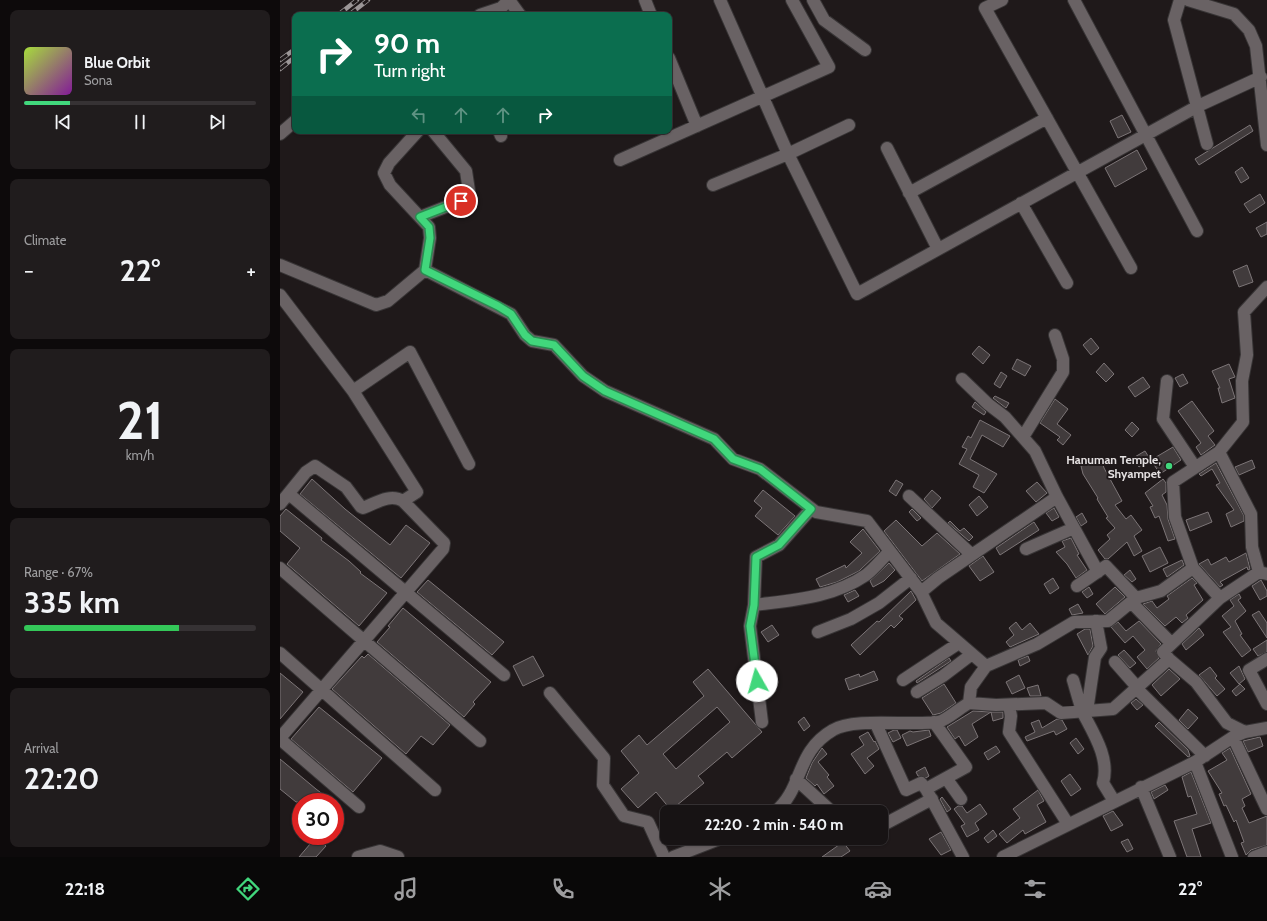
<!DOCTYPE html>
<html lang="en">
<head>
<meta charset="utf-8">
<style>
  :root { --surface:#171314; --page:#201c1d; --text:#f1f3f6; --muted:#9e9ea0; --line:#363234; --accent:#41d77c }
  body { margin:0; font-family:Cabin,sans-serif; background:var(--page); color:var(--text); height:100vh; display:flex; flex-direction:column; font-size:15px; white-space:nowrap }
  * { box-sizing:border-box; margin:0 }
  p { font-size:13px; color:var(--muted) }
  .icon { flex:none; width:22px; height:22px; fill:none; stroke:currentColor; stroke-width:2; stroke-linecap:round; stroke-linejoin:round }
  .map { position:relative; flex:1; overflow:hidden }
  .drawer { display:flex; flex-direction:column; gap:10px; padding:10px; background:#0d0a0b; width:280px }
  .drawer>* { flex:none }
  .guide { position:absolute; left:12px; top:12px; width:380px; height:122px; border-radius:8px; box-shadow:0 1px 3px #0004,0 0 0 1px var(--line); background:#0b6e4f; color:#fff; overflow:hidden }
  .speed { position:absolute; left:12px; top:793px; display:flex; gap:8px; font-size:20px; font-weight:700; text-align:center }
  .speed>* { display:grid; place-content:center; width:52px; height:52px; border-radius:50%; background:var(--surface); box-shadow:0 1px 3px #0004,0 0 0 1px var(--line); line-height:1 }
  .speed .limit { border:6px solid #d22; background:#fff; color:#111 }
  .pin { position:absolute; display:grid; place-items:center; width:34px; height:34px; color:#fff; margin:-17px; border:2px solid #fff; border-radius:50%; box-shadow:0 1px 4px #0007 }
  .me { position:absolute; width:44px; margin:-22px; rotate:353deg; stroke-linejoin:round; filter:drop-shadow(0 0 3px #0008) }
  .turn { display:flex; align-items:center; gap:14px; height:84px; padding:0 16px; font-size:18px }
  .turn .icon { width:52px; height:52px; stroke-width:2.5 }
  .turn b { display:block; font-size:28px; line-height:34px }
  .lanes { display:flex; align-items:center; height:38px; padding:0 16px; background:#0003; justify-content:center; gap:20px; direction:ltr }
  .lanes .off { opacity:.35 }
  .big { font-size:30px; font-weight:700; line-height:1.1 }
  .drawer .card { flex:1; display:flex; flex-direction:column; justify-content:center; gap:6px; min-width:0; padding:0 14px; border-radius:8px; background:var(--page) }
  .drawer .dial { align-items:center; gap:0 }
  .dial b { font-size:52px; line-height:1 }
  .song { display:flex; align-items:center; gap:12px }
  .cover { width:48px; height:48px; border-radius:6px; background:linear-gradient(135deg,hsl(80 70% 55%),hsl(290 70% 35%)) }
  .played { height:4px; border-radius:2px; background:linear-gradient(90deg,var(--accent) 20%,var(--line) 20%) }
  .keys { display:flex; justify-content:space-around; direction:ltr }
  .heat { display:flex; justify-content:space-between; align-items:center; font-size:22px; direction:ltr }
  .charge { height:6px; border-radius:3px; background:linear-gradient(90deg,#34c759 67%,var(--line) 0) }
  .trip { position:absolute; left:380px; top:805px; width:228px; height:40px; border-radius:8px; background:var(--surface); box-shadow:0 1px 3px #0004,0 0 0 1px var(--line); font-weight:700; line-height:40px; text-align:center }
  .tabs { display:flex; height:64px; justify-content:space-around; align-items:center; background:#090808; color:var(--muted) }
  .tabs .icon { width:28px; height:28px }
  .tabs .selected { color:var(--accent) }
  .tabs b { font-size:18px; color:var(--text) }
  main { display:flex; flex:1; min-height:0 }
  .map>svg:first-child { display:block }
</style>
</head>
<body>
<main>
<section class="drawer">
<div class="card">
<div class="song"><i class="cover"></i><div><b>Blue Orbit</b><p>Sona</p></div></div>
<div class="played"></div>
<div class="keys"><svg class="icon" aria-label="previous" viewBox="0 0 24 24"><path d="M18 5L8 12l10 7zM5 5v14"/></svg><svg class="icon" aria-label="pause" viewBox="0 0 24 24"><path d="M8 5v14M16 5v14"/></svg><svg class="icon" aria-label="next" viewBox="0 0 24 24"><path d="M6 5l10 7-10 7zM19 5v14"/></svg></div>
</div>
<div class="card"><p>Climate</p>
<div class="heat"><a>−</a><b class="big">22°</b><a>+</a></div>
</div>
<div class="card dial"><b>21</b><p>km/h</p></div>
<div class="card"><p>Range · 67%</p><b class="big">335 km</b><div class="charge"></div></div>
<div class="card"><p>Arrival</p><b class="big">22:20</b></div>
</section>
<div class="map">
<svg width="987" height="857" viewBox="0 0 987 857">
  <rect width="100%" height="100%" fill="#1f191a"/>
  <path fill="#413b3c" stroke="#7c7577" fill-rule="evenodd" d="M 842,115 L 851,132 L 838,138 L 830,121 Z
    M 970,125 L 973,131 L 919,165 L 915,159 Z
    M 857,150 L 867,169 L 835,187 L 825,168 Z
    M 962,167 L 969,178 L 961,183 L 955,172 Z
    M 980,194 L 985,203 L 970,213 L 964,204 Z
    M 987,222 L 987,234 L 981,237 L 976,228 Z
    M 967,265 L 973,282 L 959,287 L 953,271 Z
    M 811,338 L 819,348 L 811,355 L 803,345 Z
    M 699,346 L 710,355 L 703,364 L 692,354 Z
    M 737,359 L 751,366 L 745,376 L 732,369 Z
    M 824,363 L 834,374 L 826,382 L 816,372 Z
    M 949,364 L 955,377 L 949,379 L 955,398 L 942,403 L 938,388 L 940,388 L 932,371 Z
    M 721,372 L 727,376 L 720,388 L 714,384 Z
    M 903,374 L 908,383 L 900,387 L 895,378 Z
    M 863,377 L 870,387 L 855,397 L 848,387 Z
    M 715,396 L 729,403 L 726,408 L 713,398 Z
    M 775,399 L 788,409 L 777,424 L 791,435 L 783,445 L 777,440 L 780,437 L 760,423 Z
    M 912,401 L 934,431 L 928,436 L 935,445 L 921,455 L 916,447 L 921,443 L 898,411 Z
    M 695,402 L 706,412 L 704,415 L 692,407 Z
    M 700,420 L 730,436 L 723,447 L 702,435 L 690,459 L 717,474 L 704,493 L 693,487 L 699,475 L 679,464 L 687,449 L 682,447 L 688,436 L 691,438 Z
    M 852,422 L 859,429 L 852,437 L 845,430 Z
    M 893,447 L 901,460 L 880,474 L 871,460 Z
    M 865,451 L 870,459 L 859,467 L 853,458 Z
    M 972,460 L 975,468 L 959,475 L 955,467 Z
    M 822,461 L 824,468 L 842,501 L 835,505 L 846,519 L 851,515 L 862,530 L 854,536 L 862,551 L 854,556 L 847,542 L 828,559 L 825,559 L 818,550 L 830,539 L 827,535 L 835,528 L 826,518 L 828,517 L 817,499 L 818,498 L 803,474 L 801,466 Z
    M 936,463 L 964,516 L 964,521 L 951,527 L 946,514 L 954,510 L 936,485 L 940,483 L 932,469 L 921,476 L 919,474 Z
    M 32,479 L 65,509 L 110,545 L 126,525 L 150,543 L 121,578 L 20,494 Z
    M 883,479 L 886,483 L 886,492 L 882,495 L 887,505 L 888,519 L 895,539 L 888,541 L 879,516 L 875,518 L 870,507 L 873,506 L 865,493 Z
    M 616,480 L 623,484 L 616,496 L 609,491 Z
    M 757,482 L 767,493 L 756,502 L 746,491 Z
    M 483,490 L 515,516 L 498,535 L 475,516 L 482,508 L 474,501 Z
    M 652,490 L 661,498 L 652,508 L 644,499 Z
    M 699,496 L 708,507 L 697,516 L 689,505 Z
    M 774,508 L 779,517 L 772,521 L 766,513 Z
    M 6,509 L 42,538 L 41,540 L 69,561 L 81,572 L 80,573 L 107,593 L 79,626 L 7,564 L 20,548 L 0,531 L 0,516 Z
    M 632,509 L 641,518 L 637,521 L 629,512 Z
    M 928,512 L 932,522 L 910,531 L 906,520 Z
    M 802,513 L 807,522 L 801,526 L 796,517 Z
    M 616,520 L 642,546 L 657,533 L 680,554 L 642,581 L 604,531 Z
    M 670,521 L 680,531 L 684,528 L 693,537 L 689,541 L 668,523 Z
    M 754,522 L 759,530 L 720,555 L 716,548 Z
    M 583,529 L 600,551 L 579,571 L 557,582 L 540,587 L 536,579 L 565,565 L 566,568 L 582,553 L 570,542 Z
    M 791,538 L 799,554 L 797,555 L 807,570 L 796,578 L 787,564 L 776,552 L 785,547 L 782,541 Z
    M 880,547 L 888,563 L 870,572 L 862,556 Z
    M 966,553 L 970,569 L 968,570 L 967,567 L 940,582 L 943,585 L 940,587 L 919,564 L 928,559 L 931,565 L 946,557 L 949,562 Z
    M 703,556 L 714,572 L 700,581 L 689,566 Z
    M 902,560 L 904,565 L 887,577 L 883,569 Z
    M 609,563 L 615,570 L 604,581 L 593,587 L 590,581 Z
    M 850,570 L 856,579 L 852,582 L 844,575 Z
    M 773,578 L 779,588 L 770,594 L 764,584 Z
    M 912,578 L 917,583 L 914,585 L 923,600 L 906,615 L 908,618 L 902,623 L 896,617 L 885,626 L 863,604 L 872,601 L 877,608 L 889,599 L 887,596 Z
    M 148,580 L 224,642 L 212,655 L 137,592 Z
    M 981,580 L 987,591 L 987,596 L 980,600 L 972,586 Z
    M 809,587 L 813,594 L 807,598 L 802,592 Z
    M 835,587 L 845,597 L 825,614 L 816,604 Z
    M 575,590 L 579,596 L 568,602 L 564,595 Z
    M 631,591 L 636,600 L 619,616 L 623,619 L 614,628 L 611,625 L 580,655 L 571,645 L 597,621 L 599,622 Z
    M 959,594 L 961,598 L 958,600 L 966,611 L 955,621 L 962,634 L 960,635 L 971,650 L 962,657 L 943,632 L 951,627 L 942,616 L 954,606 L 950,600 Z
    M 798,604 L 803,613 L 792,615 L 789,609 Z
    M 123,608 L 211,682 L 193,702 L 195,704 L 184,717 L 97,642 L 110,627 L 108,626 Z
    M 979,611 L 987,623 L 987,638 L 972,615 Z
    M 859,621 L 881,644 L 876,651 L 879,658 L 867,669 L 857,657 L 865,650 L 853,636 L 845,643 L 831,627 L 838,622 L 846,631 Z
    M 736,622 L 742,630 L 750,623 L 759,634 L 730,647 L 726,642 L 734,635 L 729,628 Z
    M 492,625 L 499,635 L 488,642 L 481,632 Z
    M 919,628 L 924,635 L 906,650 L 902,644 Z
    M 805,629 L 810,629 L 813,646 L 808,655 L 797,634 Z
    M 987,640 L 987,652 L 978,656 L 973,649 Z
    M 844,650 L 856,663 L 850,668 L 838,655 Z
    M 88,654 L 170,725 L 153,745 L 141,736 L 126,754 L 52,689 L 82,656 L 84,658 Z
    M 253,656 L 264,676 L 243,686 L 233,666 Z
    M 748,656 L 750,661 L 740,666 L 738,660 Z
    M 669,658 L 671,661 L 637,683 L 636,681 Z
    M 959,666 L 965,679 L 959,684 L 950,673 Z
    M 930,667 L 937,676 L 935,678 L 945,689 L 937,696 L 919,675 Z
    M 428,669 L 482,732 L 452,758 L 447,752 L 422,773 L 418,776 L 424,783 L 391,810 L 376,792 L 358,808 L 341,789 L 359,773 L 341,751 L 359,735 L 367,745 L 424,696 L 413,682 ZM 437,707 L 450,722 L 396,769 L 383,754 Z
    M 889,669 L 900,679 L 881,696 L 872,685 Z
    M 594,671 L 598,680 L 569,690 L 565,679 L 579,674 L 580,677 Z
    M 0,673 L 23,692 L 0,719 Z
    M 739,675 L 745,688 L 732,694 L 726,682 Z
    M 664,684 L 676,703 L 661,713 L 653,715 L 642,698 Z
    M 960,684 L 965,689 L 956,696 L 952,691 Z
    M 758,685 L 761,696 L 750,696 L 747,688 Z
    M 856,699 L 863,705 L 857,710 L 851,703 Z
    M 39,707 L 102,758 L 73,792 L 11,739 Z
    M 908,709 L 918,718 L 908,729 L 899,720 Z
    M 693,711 L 711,712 L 692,724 L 698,737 L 685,746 L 679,736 L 675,739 L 667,727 Z
    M 711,712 L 723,712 L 723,718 L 713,721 Z
    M 524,717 L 530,726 L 524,731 L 518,722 Z
    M 777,719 L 782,720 L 787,729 L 776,735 L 774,731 L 747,741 L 745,737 L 755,732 L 751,723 L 759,720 L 762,728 Z
    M 879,722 L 908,750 L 910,756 L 908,757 L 875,726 Z
    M 614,730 L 617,730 L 621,738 L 613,742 L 608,733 Z
    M 649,730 L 651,736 L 627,746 L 622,735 L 630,731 L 633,732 Z
    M 588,732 L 594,742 L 595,741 L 599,749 L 587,758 L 594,766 L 585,774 L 571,754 L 584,745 L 579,737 Z
    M 980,737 L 983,746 L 968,752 L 963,741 Z
    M 796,738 L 804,749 L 798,754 L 790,743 Z
    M 716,746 L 720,752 L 708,760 L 704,753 Z
    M 542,748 L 547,754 L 538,762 L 549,775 L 547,777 L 554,786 L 544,794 L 537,784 L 535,786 L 526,778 L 532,763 Z
    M 950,748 L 971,794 L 962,799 L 965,806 L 962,808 L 969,823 L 987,816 L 987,845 L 971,850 L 966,855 L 961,843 L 964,842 L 956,820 L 954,822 L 946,805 L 944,806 L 939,794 L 942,793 L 928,771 L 947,760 L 942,753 Z
    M 0,759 L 36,789 L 53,802 L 16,802 L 0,789 Z
    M 645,767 L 649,776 L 646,778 L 638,776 L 636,772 Z
    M 911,772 L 931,823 L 912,829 L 921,857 L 907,857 L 894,821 L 917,814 L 911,796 L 908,797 L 902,777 Z
    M 790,774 L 801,789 L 791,796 L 781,781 Z
    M 885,785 L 888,790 L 874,799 L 871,792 Z
    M 758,790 L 764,801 L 757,805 L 766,822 L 745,834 L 743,830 L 727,843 L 719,834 L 740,818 L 733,809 Z
    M 662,797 L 671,809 L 667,812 L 660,799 Z
    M 700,804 L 707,814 L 695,823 L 699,830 L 687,837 L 681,826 L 685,824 L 674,809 L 678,806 L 682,806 L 687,813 Z
    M 833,811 L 843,825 L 831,831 L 823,816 Z
    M 713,830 L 717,836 L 708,843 L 704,838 Z
    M 661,832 L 671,850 L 661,855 L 649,839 Z
    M 36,837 L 46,846 L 36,857 L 19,857 Z
    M 848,839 L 853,849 L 847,852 L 841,842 Z
    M 563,842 L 570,851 L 561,857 L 542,857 Z"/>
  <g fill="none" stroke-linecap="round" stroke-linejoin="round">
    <defs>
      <path id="minor" d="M 229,0 L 240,15
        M 365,0 L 371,15
        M 440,0 L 508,154 L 577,294 L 918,106 L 981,77
        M 533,0 L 544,20 L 585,50
        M 722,0 L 705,8 L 851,268
        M 794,0 L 917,231
        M 900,0 L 894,20 L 927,144
        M 908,0 L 954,14 L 969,30 L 976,46 L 987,145
        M 200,15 L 221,8 L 229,0
        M 389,58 L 417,126
        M 219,131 L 221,136
        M 0,134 L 15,121
        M 607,148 L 658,249
        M 340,160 L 549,67 L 512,0
        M 433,185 L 508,154 L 569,125
        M 629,193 L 767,118
        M 741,203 L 787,283
        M 140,217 L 181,201 L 189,191 L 186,171 L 153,131
        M 0,265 L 96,305 L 108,301 L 145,270 L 150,238 L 149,227 L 110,185 L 104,173 L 109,163 L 138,131
        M 145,270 L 231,314 L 245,335 L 252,341 L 274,345 L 303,376 L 325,391 L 434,439 L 453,459 L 480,469 L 536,512 L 587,521 L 641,592 L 656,623 L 706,666 L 757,644 L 794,622 L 828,621 L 856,598 L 881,591 L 913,568
        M 0,295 L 73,391 L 137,492 L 123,501 C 110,493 96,503 83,508 L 81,507 L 66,487 L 35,466 L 26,472 L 0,504
        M 682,379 L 708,404 L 725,417 L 755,451 L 777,497 L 818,572
        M 887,381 L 883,419 L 915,467
        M 73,391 L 130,352 L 189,464
        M 743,437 L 783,372 L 783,359 L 775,335
        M 939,452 L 971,514 L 972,547 L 979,572
        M 9,494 L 224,675
        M 629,496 L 692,555
        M 746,549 L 794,528
        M 0,568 L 200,741
        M 797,586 L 826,566 L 856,598
        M 641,592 L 658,578 L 777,497
        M 940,598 L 913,568 L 895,517 L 893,482 L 939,452 L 963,422 L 962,381 L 967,355 L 964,312 L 987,287
        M 851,602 L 891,643
        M 474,605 C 513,600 552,598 586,575 C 594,569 602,559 610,551
        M 538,632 L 571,619 L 599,603 L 631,578
        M 0,653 L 155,790
        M 987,659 L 969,670 L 987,704
        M 835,662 L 857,687
        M 623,680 L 679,643
        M 793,680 C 796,690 799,702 803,713 C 814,734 830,759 823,783 L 834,801
        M 856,688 L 925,756
        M 637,692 L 663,676 L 692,654
        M 270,693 L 324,758 L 323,785 L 344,816 L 368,822 L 384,857
        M 689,703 L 716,705 L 766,703 L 781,713 L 833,709 L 889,659
        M 729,705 L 731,716 L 729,732 L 788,824
        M 807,711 L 815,657 L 821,648 L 816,621
        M 482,722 L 470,626 L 474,605 L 476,557 L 499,545 L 531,509
        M 654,722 L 686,767 L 646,789 L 683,857
        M 596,724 L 626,790 L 641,783 L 646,789
        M 965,732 L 947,723 L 916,682 L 889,659 L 883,652 L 940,598 L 979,572 L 987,574
        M 953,737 L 987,809
        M 0,738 L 163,549 L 164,543 L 123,501
        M 0,739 L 79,807
        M 915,762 L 952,857
        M 666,778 L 681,799
        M 516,779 L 552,812
        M 861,787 L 890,857
        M 495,812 C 524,788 515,752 553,730 C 574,717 631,726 658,722 C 666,721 681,707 689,703 L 691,687 L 706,666
        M 601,826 L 652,799
        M 78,857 L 100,851 L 118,857
        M 393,857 L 442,838
        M 723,857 L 915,762 L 953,737 L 965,732 L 987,728
        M 974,857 L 987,852"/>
    </defs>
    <use href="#minor" stroke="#383536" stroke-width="14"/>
    <use href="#minor" stroke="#696264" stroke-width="12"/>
    <defs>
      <path id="rail" d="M 58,15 L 77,0
        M 69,15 L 88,0
        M 0,60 L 15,49
        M 0,69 L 15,57"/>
    </defs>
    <use href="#rail" stroke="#9b9697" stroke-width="4.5"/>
    <use href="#rail" stroke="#1f191a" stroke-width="3" stroke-dasharray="9" stroke-linecap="butt"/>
  </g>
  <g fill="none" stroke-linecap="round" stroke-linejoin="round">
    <defs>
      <path id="route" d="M 181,201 L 140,217 L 149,227 L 150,238 L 145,270 L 218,306 L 231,314 L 245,335 L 252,341 L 274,345 L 303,376 L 325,391 L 434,439 L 453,459 L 480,469 L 531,509 L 499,545 L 476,557 L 474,605 L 470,626 L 477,681"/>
    </defs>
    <use href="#route" stroke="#2a8c51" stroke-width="10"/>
    <use href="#route" stroke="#41d77c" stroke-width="7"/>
  </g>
  <circle fill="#41d77c" stroke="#1f191a" stroke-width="1.5" cx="889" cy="466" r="4"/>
  <g text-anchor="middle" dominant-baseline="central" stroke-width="4" stroke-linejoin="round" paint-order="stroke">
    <g font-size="12" font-weight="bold" fill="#e4e0e1" stroke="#1f191a" text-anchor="end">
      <text x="881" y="459">Hanuman Temple,<tspan x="881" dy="14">Shyampet</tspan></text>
    </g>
  </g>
</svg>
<div class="speed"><div class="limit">30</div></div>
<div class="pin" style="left:181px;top:201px;background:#d93025"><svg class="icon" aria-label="arrive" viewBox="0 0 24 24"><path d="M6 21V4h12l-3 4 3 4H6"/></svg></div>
<svg class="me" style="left:477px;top:681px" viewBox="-20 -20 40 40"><circle r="19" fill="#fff"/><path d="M0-13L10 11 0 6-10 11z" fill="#41d77c"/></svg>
<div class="trip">22:20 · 2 min · 540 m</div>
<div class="guide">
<div class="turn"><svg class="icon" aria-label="right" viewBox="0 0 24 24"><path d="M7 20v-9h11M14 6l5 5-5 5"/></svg><div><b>90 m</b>Turn right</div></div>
<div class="lanes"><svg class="icon off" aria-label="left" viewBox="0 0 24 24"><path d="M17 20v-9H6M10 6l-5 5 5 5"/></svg><svg class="icon off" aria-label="ahead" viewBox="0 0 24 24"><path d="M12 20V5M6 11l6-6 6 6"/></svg><svg class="icon off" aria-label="ahead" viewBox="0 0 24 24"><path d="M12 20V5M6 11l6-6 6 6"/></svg><svg class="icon" aria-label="right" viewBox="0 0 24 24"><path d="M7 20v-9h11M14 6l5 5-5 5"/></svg></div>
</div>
</div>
</main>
<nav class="tabs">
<b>22:18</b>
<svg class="icon selected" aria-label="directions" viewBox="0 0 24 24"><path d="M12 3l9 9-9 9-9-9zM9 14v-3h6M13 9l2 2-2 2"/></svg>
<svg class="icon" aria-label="music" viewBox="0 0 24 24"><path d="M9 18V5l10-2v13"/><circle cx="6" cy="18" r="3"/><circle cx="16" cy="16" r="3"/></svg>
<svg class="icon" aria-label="phone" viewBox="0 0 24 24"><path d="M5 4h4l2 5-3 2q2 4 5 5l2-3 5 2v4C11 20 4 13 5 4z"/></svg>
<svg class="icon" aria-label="climate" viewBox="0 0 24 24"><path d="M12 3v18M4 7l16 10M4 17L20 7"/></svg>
<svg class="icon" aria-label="car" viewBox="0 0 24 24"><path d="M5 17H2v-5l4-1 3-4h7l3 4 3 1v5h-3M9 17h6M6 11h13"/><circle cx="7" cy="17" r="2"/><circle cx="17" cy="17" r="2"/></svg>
<svg class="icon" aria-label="filters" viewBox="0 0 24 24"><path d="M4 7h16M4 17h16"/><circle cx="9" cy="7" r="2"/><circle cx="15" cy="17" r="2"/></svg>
<b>22°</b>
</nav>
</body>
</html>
